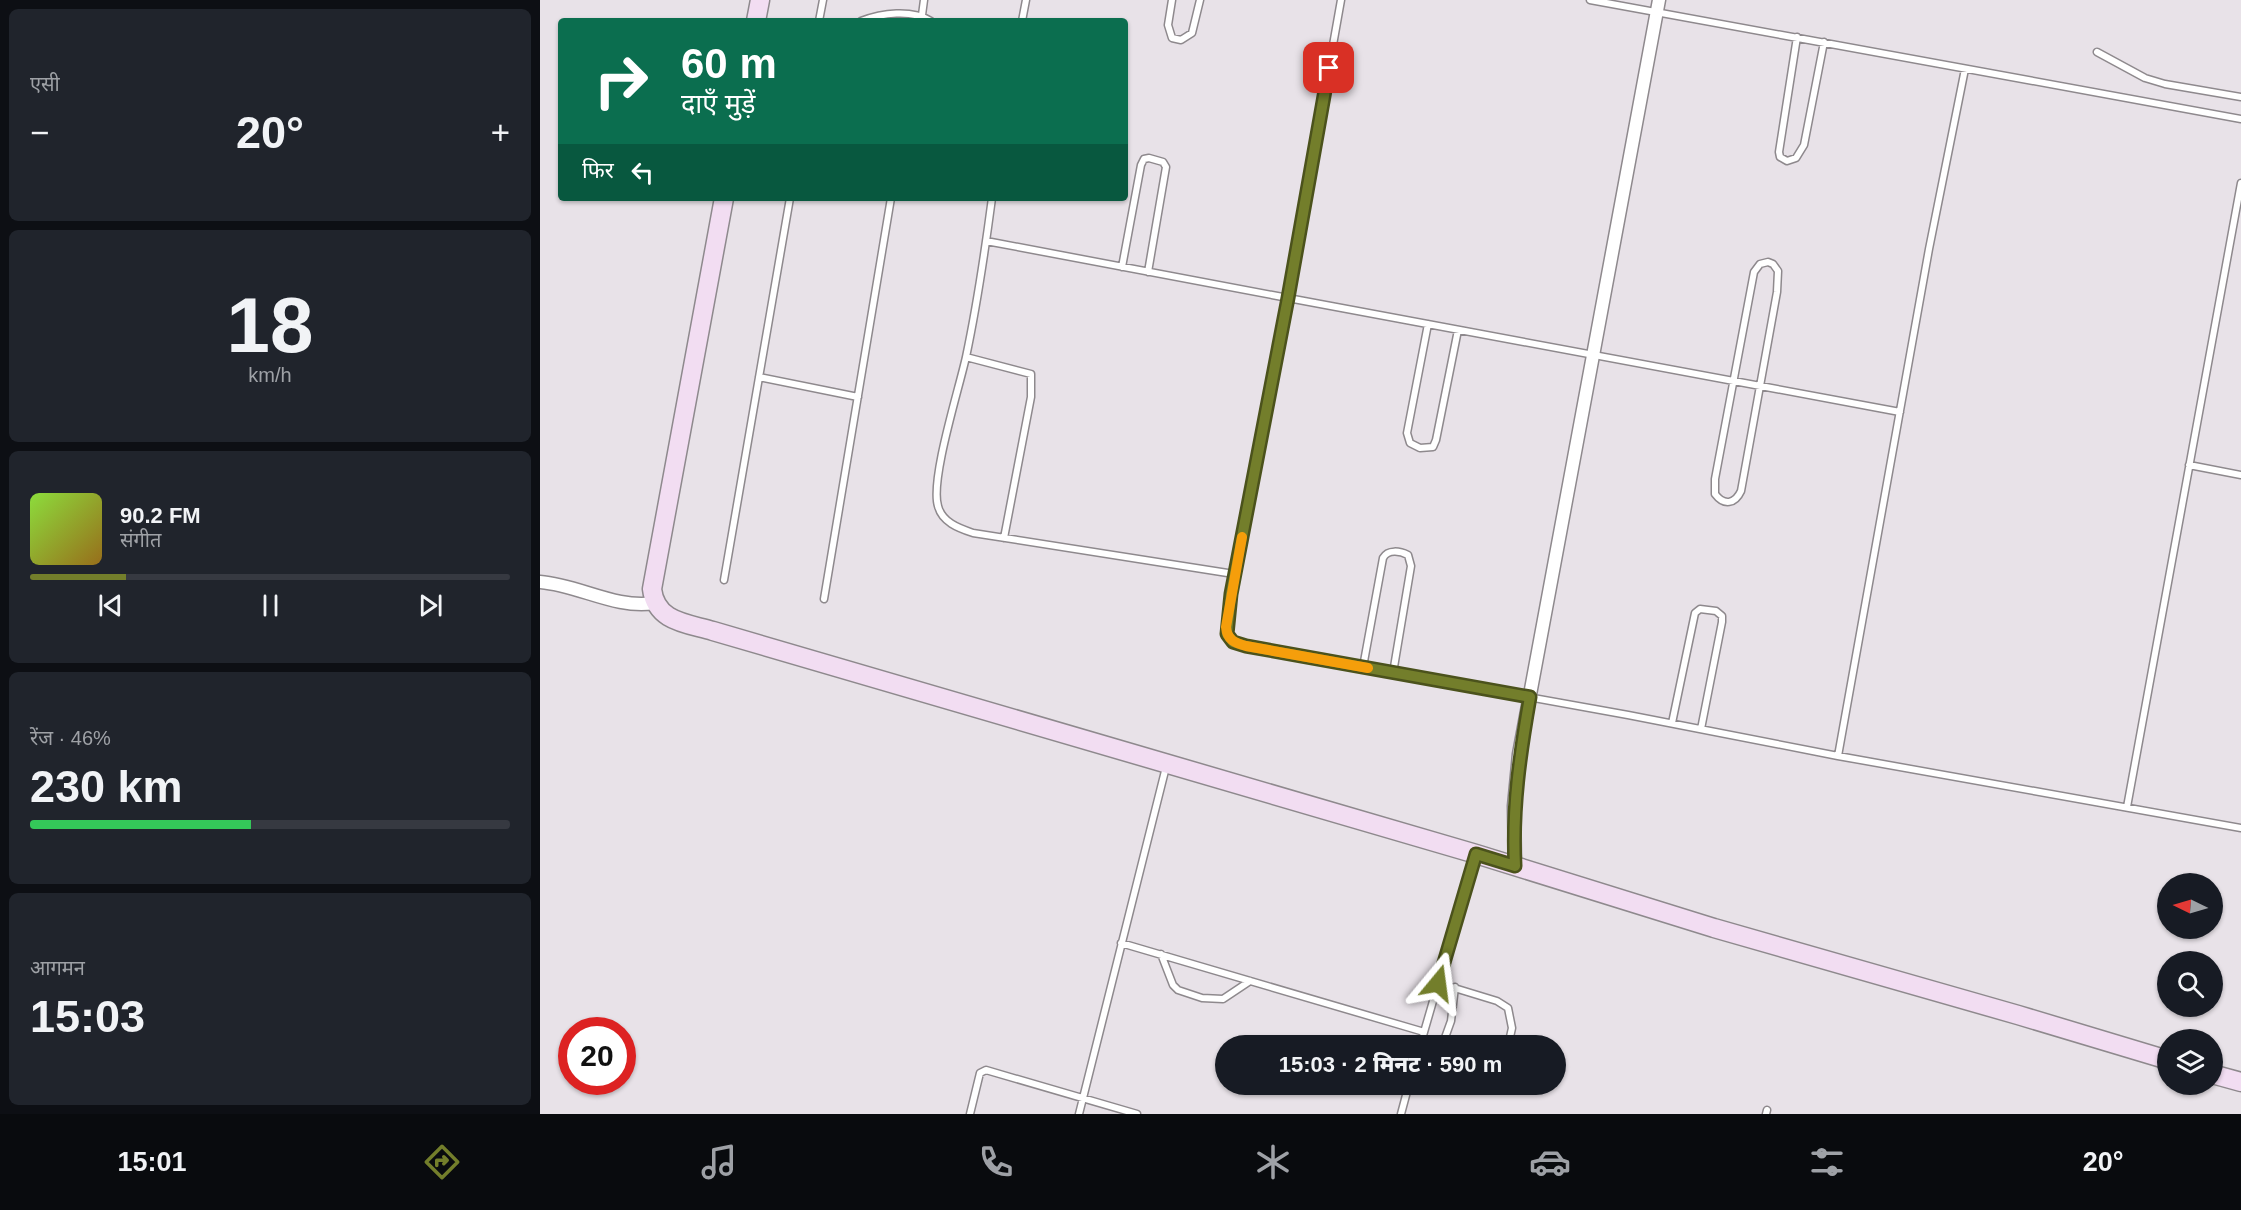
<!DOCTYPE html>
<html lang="hi">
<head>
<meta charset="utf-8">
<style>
  :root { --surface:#171b24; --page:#20242c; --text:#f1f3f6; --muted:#9ea1a6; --line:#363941; --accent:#737e2b }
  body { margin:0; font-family:Helvetica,"Noto Sans Devanagari",sans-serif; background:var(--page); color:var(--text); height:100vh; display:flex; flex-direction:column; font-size:22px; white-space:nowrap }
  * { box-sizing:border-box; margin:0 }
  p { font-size:20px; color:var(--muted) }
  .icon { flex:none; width:33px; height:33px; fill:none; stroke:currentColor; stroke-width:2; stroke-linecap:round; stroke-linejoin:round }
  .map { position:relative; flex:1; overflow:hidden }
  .details { display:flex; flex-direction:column; gap:9px; padding:9px; background:#0d0f14; width:540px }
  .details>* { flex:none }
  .top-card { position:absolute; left:18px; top:18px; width:570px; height:183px; border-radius:6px; box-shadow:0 2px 4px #0004; background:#0b6e4f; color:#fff; overflow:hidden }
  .needle { width:39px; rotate:275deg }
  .buttons { position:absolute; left:1617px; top:873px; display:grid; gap:12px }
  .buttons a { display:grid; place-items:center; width:66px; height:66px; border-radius:50%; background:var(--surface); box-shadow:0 2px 4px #0004; font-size:30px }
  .speed { position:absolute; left:18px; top:1017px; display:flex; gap:12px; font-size:30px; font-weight:700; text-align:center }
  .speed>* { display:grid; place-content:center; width:78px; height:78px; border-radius:50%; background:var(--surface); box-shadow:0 2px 4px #0004; line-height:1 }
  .speed .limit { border:9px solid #d22; background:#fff; color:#111 }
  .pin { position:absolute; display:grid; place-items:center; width:51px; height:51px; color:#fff; margin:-26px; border-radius:12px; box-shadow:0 3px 9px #0006 }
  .me { position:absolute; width:66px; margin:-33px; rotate:16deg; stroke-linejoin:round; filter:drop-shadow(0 0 4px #0008) }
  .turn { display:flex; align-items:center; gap:21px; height:126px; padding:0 24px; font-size:27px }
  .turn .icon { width:78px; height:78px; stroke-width:2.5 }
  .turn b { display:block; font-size:42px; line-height:51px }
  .then { display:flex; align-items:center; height:57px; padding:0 24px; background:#0003; gap:12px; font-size:22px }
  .big { font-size:45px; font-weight:800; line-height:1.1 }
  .details .card { flex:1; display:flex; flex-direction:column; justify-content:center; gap:9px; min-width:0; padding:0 21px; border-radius:9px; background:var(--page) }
  .details .dial { align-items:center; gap:0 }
  .dial b { font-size:78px; line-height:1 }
  .song { display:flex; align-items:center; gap:18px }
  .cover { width:72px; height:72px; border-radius:9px; background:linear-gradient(135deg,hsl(90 70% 55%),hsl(40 70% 35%)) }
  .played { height:6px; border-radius:3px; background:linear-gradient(90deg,var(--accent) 20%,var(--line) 20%) }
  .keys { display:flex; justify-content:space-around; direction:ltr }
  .heat { display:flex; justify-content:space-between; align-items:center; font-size:33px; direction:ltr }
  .charge { height:9px; border-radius:4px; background:linear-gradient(90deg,#34c759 46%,var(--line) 0) }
  .trip { position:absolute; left:675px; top:1035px; width:351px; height:60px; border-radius:30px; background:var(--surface); box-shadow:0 2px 4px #0004; font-weight:800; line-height:60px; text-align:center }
  .menu { display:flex; height:96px; justify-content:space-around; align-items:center; background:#090b0e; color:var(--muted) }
  .menu .icon { width:42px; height:42px }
  .menu .on { color:var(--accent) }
  .menu b { font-size:27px; color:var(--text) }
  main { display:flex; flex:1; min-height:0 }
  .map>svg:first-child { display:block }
</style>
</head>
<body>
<main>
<section class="details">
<div class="card"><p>एसी</p>
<div class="heat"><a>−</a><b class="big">20°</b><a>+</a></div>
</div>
<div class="card dial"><b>18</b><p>km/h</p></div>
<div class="card">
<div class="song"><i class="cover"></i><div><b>90.2 FM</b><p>संगीत</p></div></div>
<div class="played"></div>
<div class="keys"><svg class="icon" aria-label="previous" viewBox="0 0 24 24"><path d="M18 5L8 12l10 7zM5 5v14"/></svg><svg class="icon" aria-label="pause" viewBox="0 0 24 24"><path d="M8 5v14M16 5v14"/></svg><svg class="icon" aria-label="next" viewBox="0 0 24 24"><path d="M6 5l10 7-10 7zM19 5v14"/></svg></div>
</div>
<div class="card"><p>रेंज · 46%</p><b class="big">230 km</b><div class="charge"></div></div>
<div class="card"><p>आगमन</p><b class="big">15:03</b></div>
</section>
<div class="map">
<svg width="1701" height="1114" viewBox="0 0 1701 1114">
  <rect width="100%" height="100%" fill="#e8e2e8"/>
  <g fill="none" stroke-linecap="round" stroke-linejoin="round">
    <defs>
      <path id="lane" d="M 632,0 L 628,25 L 632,38 L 641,40 L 652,33 L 660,0
        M 1050,0 L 1701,119
        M 382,15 L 384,0
        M 279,21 L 283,0
        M 321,21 C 342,13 371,9 391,21
        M 482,21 L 486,0
        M 1257,37 L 1239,152 L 1240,157 L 1247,161 L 1256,158 L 1264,145 L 1284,42
        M 1557,52 L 1605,78 L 1625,84 L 1701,97
        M 452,198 C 445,251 437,305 426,357 C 419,389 390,480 398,506 C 402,522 418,528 433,533 L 694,574
        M 446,241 L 748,298 L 801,0
        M 1228,262 L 1233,264 L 1238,271 L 1237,292 L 1201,491 C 1195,504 1184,506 1175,494 L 1175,479 L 1214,272 L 1220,264 Z
        M 582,267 L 601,165 L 604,159 L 609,158 L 623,162 L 626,167 L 608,272
        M 888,324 L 867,433 L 870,443 L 880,448 L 893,447 L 896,440 L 918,330
        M 426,357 L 491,374 L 491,397 L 464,538
        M 219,377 L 318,397
        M 1360,412 L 748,298 L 691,594 L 687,634 L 693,642 L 706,646 L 1088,715 L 1298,756 L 1701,828
        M 1649,465 L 1701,475
        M 184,580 L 250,198
        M 284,599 L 351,198
        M 823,667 L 843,558 C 848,549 860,551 868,555 L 871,566 L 853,673
        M 1132,723 L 1155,613 L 1160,609 L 1176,611 L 1182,616 L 1182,622 L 1161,729
        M 1298,756 L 1389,249 L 1425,69
        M 1587,807 L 1701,183
        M 581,943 L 884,1032
        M 621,954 L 633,985 L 638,990 L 662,998 L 683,999 L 710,981
        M 898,983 L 957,1001 L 968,1008 L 972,1028 L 968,1046
        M 880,1046 L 935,856
        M 902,1046 L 911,1021 L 915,987
        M 957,1090 L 958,1084
        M 430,1114 L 440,1073 L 446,1070 L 597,1114
        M 539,1114 L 626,767
        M 861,1114 L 869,1084
        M 1226,1114 L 1227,1110"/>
      <path id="street" d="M 0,582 C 39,585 75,609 114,603
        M 975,866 L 974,806 L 979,754 L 1119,0"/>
      <path id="secondary" d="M 216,21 L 220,0
        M 184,198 L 112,589 C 116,622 146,623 173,631 L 936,854 L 1174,928 L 1478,1015 L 1628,1060
        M 1672,1074 L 1701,1082"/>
    </defs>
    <use href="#lane" stroke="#8e898d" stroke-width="9"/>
    <use href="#street" stroke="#8e898d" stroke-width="15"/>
    <use href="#secondary" stroke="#8e898d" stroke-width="21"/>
    <use href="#lane" stroke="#fff" stroke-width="6"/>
    <use href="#street" stroke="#fff" stroke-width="12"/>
    <use href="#secondary" stroke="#f2ddf2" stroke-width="18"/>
  </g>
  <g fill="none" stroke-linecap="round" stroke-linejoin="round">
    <defs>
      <path id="route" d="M 789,68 L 748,298 L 691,594 L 687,634 L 693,642 L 706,646 L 990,697 C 980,754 972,808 975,866 L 936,854 L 898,983"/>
    </defs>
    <use href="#route" stroke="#4b521c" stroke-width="15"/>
    <use href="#route" stroke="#737e2b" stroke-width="10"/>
    <path stroke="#f59e0b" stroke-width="10" d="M 702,537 L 686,627 C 687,640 695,643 706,646 L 828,668"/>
  </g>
</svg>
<div class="buttons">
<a><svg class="needle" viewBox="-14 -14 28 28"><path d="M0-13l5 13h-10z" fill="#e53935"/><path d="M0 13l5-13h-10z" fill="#9ea1a6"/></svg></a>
<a><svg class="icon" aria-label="search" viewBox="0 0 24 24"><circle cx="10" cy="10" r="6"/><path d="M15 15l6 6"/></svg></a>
<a><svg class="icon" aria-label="layers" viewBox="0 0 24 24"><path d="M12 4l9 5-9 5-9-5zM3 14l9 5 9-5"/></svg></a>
</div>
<div class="speed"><div class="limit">20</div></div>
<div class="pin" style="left:789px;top:68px;background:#d93025"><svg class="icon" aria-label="arrive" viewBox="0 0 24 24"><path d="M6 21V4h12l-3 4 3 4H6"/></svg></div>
<svg class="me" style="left:898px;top:983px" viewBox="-20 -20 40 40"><path d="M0-17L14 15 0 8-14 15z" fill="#737e2b" stroke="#fff" stroke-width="4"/></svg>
<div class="trip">15:03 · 2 मिनट · 590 m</div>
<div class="top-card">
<div class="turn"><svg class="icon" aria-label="right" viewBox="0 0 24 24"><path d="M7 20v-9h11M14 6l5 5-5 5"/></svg><div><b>60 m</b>दाएँ मुड़ें</div></div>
<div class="then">फिर<svg class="icon" aria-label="left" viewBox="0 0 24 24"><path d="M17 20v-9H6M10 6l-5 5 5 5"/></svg></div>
</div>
</div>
</main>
<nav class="menu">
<b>15:01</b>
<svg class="icon on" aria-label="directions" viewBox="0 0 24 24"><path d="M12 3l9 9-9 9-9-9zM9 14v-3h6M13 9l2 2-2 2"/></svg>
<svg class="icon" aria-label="music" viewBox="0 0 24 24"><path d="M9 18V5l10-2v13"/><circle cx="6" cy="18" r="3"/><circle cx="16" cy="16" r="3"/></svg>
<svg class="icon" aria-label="phone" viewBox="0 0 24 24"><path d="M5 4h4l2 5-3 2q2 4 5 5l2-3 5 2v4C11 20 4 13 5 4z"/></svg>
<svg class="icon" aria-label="climate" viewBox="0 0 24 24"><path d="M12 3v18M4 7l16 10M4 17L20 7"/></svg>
<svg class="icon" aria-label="car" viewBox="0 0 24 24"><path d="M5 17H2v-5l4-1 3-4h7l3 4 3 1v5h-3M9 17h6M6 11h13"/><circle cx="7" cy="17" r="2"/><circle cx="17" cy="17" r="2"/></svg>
<svg class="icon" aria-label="filters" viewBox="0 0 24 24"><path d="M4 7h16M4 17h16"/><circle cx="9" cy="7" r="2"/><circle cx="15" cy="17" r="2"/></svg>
<b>20°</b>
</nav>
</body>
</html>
